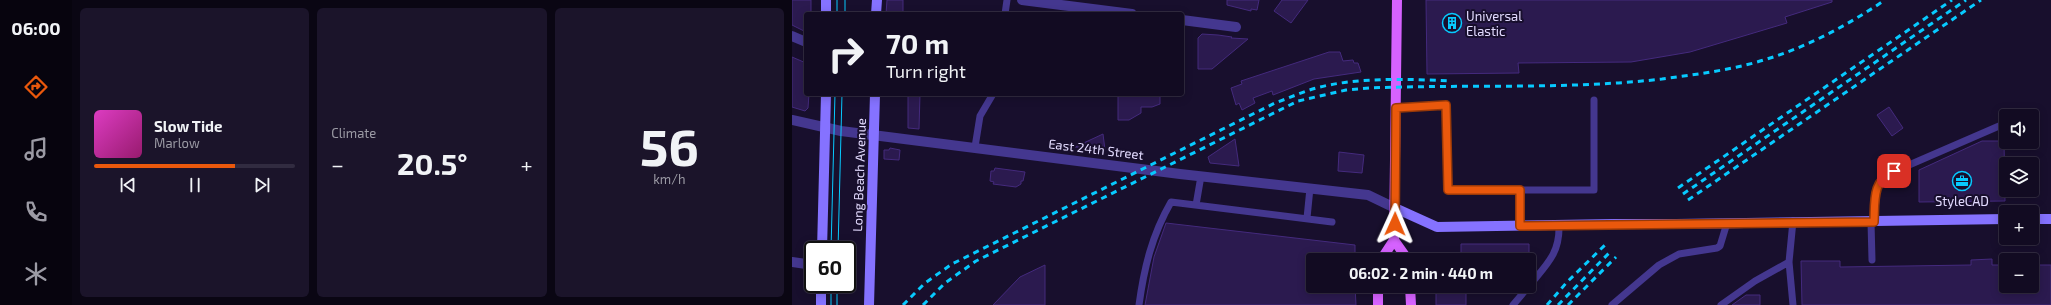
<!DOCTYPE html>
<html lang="en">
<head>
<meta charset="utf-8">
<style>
  :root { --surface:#120b22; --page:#1b142a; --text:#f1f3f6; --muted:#9c9ba5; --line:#312b40; --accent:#ea580c }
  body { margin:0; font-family:"Exo 2",sans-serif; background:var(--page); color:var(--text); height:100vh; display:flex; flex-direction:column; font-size:15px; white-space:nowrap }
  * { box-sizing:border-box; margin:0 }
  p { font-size:13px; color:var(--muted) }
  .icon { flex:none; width:22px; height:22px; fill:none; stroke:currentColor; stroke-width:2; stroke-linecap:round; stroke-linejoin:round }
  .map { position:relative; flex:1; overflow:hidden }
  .sheet { display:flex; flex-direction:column; gap:8px; padding:8px; background:#0a0613; width:720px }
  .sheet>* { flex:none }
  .guide { position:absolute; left:12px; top:12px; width:380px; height:84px; border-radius:4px; box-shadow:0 2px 10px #0003,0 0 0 1px var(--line); background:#120b22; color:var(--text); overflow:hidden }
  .tools { position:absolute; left:1207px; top:109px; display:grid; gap:8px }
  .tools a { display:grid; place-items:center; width:40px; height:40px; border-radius:4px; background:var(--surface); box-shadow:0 2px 10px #0003,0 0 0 1px var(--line); font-size:20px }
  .speed { position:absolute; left:12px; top:241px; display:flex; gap:8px; font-size:20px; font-weight:700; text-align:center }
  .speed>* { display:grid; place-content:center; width:52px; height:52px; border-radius:50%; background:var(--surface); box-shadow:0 2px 10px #0003,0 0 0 1px var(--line); line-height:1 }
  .speed .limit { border:2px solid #111; border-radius:6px; background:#fff; color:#111 }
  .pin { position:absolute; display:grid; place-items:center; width:34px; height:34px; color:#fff; margin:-17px; border-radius:8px; box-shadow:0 2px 6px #0006 }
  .me { position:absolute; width:44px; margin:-22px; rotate:1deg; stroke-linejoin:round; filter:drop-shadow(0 0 3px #0008) }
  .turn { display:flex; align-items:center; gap:14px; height:84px; padding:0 16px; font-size:18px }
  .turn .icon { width:52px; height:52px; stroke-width:2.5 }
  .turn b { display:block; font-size:28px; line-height:34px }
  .big { font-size:30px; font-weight:700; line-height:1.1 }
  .sheet .card { flex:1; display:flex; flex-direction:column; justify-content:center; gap:6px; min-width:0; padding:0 14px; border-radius:6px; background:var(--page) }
  .sheet .dial { align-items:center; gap:0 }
  .dial b { font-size:52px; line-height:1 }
  .song { display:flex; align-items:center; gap:12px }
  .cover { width:48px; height:48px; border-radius:6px; background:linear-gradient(135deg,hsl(310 70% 55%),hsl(320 70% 35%)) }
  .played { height:4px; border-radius:2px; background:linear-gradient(90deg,var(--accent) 70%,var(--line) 70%) }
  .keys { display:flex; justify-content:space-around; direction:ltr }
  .heat { display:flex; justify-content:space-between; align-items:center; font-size:22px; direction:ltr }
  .sheet .tiles { flex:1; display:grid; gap:8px; grid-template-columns:repeat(3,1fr) }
  .trip { position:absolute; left:514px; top:253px; width:230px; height:40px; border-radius:4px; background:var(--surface); box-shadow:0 2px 10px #0003,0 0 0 1px var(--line); font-weight:700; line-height:40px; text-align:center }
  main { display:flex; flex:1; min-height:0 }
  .dock { display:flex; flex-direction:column; width:72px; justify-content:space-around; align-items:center; background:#07040e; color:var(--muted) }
  .dock .icon { width:28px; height:28px }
  .dock .on { color:var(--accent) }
  .dock b { font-size:18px; color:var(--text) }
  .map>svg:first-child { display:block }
</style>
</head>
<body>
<main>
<nav class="dock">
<b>06:00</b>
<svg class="icon on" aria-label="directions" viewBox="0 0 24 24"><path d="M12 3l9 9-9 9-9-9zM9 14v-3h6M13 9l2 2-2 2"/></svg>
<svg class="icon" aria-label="music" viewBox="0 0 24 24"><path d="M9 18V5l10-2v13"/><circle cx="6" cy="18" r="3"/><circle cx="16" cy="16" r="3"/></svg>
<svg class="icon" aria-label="phone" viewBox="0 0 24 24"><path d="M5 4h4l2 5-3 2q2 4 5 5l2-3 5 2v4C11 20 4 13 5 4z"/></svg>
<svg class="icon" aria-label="climate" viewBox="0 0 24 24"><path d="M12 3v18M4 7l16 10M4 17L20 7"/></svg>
</nav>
<section class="sheet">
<div class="tiles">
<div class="card">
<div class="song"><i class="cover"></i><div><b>Slow Tide</b><p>Marlow</p></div></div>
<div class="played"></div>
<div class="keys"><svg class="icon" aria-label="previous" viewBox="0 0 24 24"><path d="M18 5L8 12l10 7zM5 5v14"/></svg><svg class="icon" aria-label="pause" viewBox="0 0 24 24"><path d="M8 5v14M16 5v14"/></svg><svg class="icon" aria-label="next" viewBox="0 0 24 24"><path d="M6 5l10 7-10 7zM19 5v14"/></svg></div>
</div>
<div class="card"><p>Climate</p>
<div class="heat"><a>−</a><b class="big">20.5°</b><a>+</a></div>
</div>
<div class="card dial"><b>56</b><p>km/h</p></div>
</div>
</section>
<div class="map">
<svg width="1259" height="305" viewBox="0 0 1259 305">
  <rect width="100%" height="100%" fill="#180f2d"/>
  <path fill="#2b1a4f" stroke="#442a7d" d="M 0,0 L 19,0 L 19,14 L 14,14 L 14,32 L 0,25 Z
    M 95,0 L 111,0 L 111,14 L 94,14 Z
    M 435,0 L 467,0 L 465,10 L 459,9 L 459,11 L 435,5 Z
    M 490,0 L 516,0 L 499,23 L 482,11 Z
    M 634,0 L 1040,0 L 1040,2 L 993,17 L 995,23 L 898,52 L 839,62 L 726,63 L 727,73 L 635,74 Z
    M 410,34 L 426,35 L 440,37 L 439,38 L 456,39 L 420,69 L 406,69 L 406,38 Z
    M 537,52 L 548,52 L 551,61 L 561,60 L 562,63 L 566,63 L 569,72 L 522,79 L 481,95 L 480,91 L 461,98 L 463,103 L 450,110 L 447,103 L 444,105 L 439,88 L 450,84 L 449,81 Z
    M 0,57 L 14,63 L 14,94 L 17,94 L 16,108 L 13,111 L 0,107 Z
    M 116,94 L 128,94 L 127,129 L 116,128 Z
    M 326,94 L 368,94 L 368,104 L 360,107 L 349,107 L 349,113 L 337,120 L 326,120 Z
    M 1097,107 L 1111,128 L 1100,136 L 1085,115 Z
    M 311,134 L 313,150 L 283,147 Z
    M 443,139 L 447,166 L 418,163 L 416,157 Z
    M 1190,141 L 1212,141 L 1213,201 L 1127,202 L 1127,170 Z
    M 98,148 L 108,150 L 107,160 L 92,159 L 92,150 L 97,150 Z
    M 547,152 L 572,155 L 570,173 L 546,171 Z
    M 203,168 L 233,172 L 231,181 L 229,181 L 229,184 L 224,187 L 201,184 L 202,182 L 198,181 L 199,171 L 202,171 Z
    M 374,223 L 563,245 L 563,260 L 521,260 L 521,286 L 563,286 L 564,305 L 353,305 L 362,257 Z
    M 669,244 L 737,244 L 737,257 L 729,257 L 729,260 L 669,260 Z
    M 1200,259 L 1200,265 L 1214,265 L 1214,286 L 1240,286 L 1240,265 L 1259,265 L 1259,305 L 1010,305 L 1009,261 L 1048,261 L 1048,267 L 1179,265 L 1179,260 Z
    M 253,265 L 253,305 L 201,305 L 228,277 Z
    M 644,286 L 668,286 L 668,288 L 674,288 L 674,305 L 644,305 Z
    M 954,295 L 968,295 L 968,305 L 940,305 Z"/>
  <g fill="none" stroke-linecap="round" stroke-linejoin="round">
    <path stroke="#44378f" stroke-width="7" d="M 213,14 L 215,0
      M 604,108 L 654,105 L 656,190 L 728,190
      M 183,147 L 188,116 L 201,94
      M 404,205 L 409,176
      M 515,218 L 518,188
      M 1001,221 L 997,262 L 1001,305
      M 1079,222 L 1080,260
      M 1082,222 L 1085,187 L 1094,175 L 1214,123
      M 728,226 L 728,190 L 802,190 L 802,100
      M 737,286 C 754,265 768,254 767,225
      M 347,305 C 352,268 360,235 379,202 L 540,222
      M 721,305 L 737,286
      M 820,305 L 867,265 L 887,254 L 925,248 L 928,246 L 935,223
      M 929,305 L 963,281 L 997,262"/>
    <path stroke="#44378f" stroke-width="10" d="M 230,0 L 340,14
      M 390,20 L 444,27
      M 0,36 L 14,42
      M 0,120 L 49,131 L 388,174 L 576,195 L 603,208
      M 0,262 L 21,265"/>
    <path stroke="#8572ff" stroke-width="10" d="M 34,0 L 34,14
      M 84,14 L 85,0
      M 603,208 L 645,227 L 823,224
      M 1240,219 L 1259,219
      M 884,224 L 1214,219
      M 30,250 L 34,94
      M 29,305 L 29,284
      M 77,305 L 83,94"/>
    <path stroke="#d662ff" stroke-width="10" d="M 602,240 L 616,260
      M 589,260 L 602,240 L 605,0
      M 586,286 L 586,305
      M 618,286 L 619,305"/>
    <path stroke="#07caff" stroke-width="1" d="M 45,14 L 45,0
      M 53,14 L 53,0
      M 39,250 L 43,94
      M 46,250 L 50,94
      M 39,305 L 39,284
      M 45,305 L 45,284"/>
    <path stroke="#07caff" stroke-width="3" stroke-dasharray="6 5" stroke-linecap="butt" d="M 886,188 L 1160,0
      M 891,194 L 1174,0
      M 896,200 L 1189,0
      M 111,305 L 133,283 L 160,264 L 483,103 C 497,98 510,92 524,88 C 566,77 615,79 659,81
      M 131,305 L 153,283 L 184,261 L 506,101 L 554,90 L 577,88 C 675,84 773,90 870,79 C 906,74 941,70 975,59 C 1017,46 1056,25 1093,0
      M 755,305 L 775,282 L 814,244
      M 766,305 L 819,251
      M 776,305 L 824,257"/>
    <path stroke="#8572ff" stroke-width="10" d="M 823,224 L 884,224"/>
  </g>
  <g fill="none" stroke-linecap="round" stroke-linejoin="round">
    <defs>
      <path id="route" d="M 603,224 L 604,108 L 654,105 L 656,190 L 728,190 L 728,226 L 1082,222 C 1083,200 1080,181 1102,171"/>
    </defs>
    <use href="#route" stroke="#983908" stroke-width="10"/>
    <use href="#route" stroke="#ea580c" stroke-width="7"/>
  </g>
  <defs>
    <symbol id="building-ring" viewBox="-11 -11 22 22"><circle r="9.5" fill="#180f2d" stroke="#07caff" stroke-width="1.5"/><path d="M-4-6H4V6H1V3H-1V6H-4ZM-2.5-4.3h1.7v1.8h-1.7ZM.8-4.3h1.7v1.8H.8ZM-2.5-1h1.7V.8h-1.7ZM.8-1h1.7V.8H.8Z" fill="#07caff"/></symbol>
    <symbol id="office-ring" viewBox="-11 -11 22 22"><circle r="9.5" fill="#180f2d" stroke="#07caff" stroke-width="1.5"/><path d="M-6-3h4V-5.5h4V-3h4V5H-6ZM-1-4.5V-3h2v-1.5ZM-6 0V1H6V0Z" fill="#07caff"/></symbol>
  </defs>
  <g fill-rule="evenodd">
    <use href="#building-ring" x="649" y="12" width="22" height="22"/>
    <use href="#office-ring" x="1159" y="170" width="22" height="22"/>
  </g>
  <g text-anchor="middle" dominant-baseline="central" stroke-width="4" stroke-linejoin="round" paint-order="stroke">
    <g font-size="13" fill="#e3dbff" stroke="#180f2d" text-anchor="start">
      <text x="674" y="16">Universal<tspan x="674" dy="15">Elastic</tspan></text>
      <text x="1170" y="201" text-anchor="middle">StyleCAD</text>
    </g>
    <g font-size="13" fill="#e3dbff" stroke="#180f2d">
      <text transform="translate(304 149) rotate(7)">East 24th Street</text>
      <text transform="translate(67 175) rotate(-88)">Long Beach Avenue</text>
    </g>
  </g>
</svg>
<div class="tools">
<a><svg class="icon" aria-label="sound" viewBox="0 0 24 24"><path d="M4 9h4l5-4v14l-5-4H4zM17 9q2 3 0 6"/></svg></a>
<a><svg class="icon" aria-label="layers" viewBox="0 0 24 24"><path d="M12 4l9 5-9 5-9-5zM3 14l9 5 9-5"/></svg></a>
<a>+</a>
<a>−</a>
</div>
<div class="speed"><div class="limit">60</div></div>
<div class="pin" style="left:1102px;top:171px;background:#d93025"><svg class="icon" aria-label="arrive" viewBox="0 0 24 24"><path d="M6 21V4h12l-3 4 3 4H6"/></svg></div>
<svg class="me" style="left:603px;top:224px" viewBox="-20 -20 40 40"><path d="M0-17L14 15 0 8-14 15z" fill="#ea580c" stroke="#fff" stroke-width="4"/></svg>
<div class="trip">06:02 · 2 min · 440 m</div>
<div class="guide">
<div class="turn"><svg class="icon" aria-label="right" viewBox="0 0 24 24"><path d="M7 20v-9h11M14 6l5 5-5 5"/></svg><div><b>70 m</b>Turn right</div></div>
</div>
</div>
</main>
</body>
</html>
